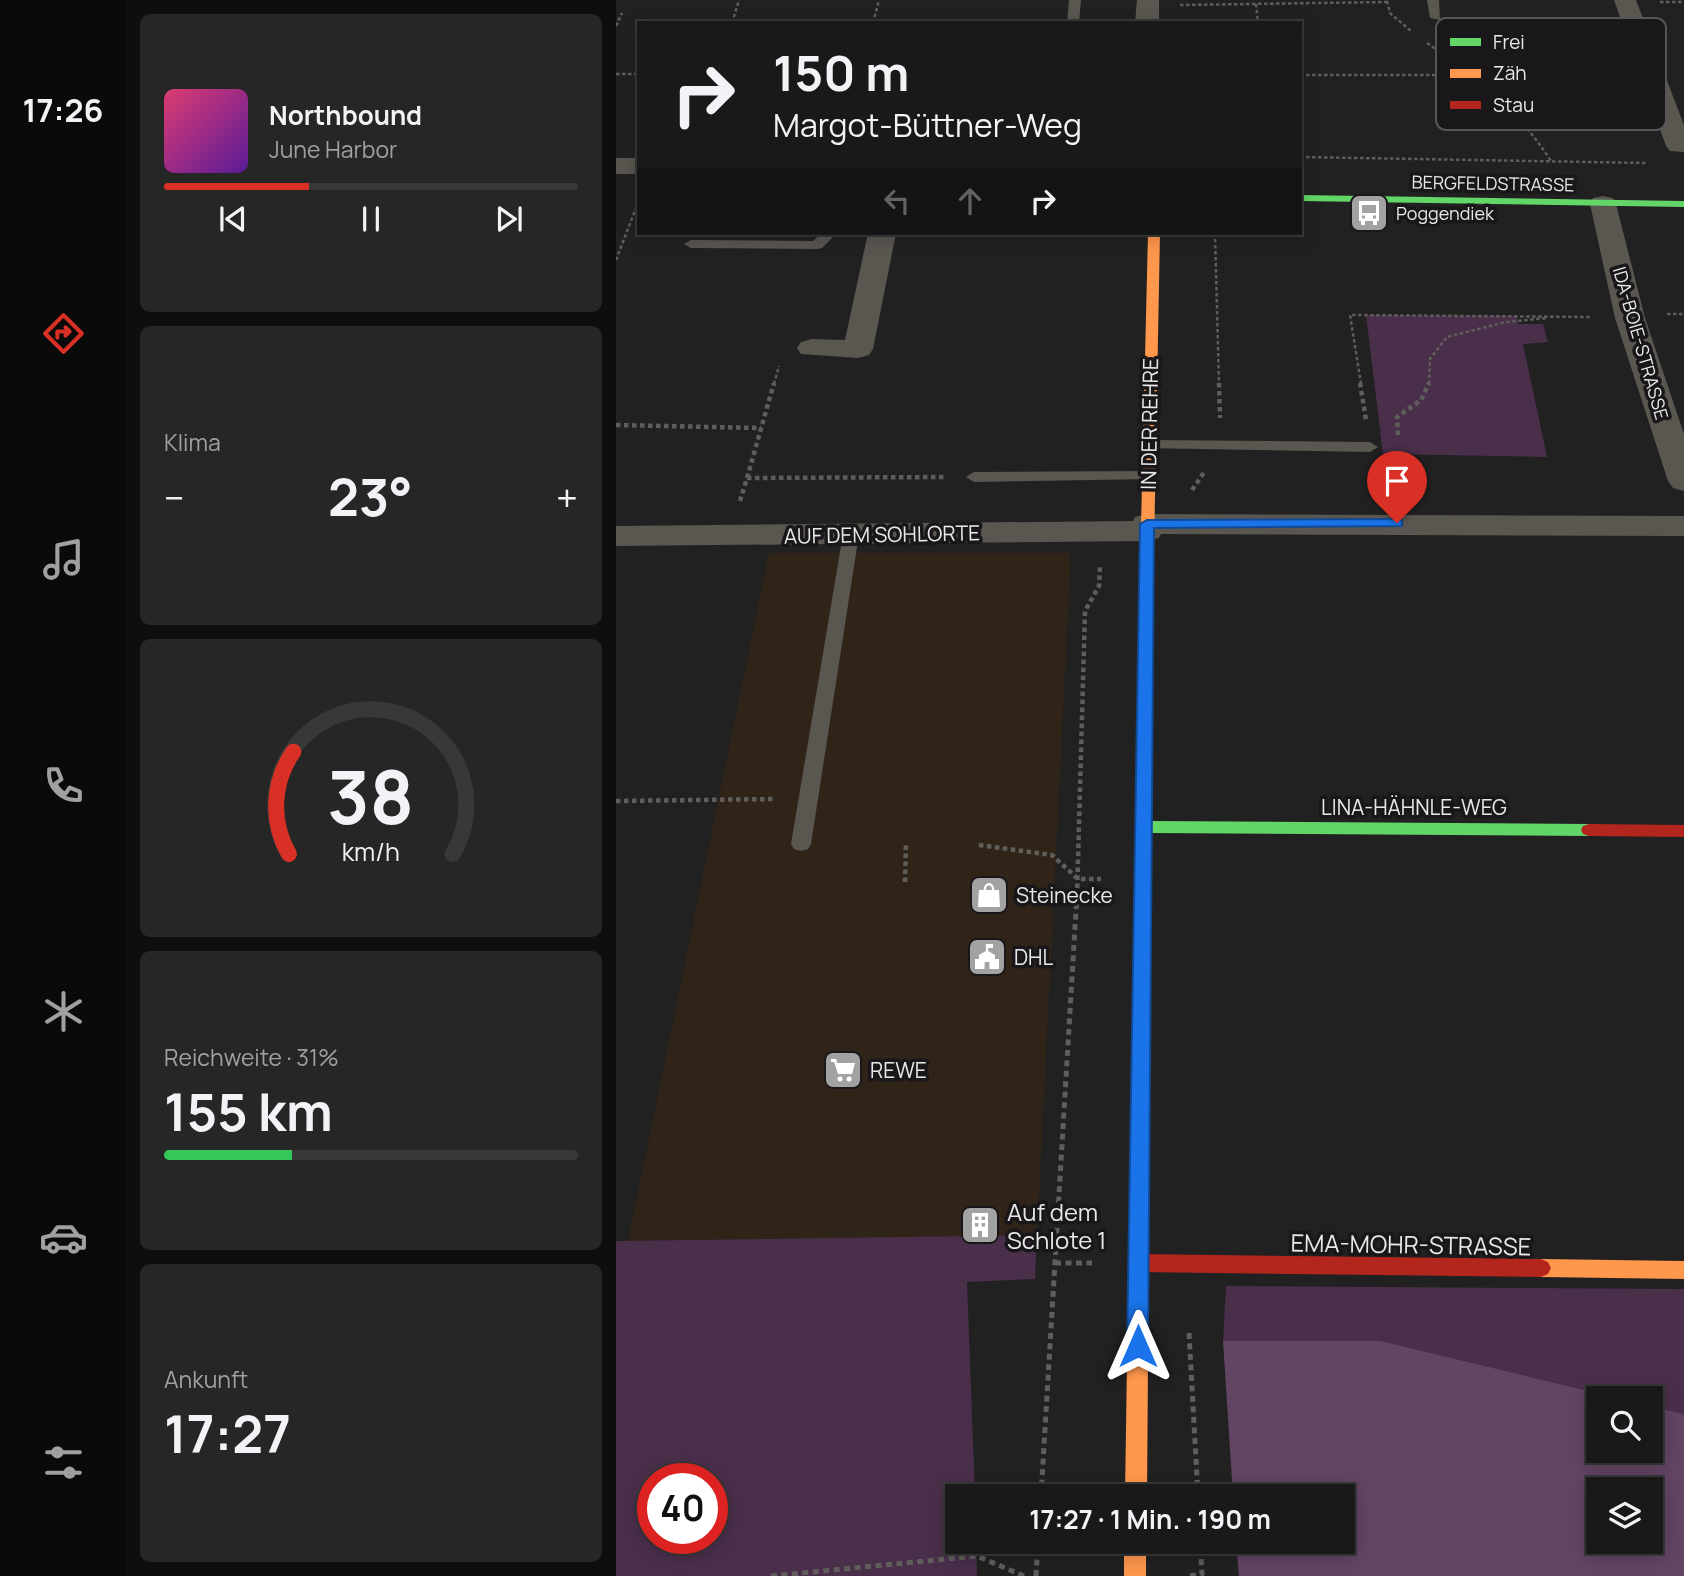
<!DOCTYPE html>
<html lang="de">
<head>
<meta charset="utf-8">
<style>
  :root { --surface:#191919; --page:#262626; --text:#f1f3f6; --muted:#9fa0a2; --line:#373838; --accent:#d93025 }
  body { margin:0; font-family:Manrope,sans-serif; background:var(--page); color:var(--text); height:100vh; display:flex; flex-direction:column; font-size:26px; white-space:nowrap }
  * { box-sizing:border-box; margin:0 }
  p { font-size:23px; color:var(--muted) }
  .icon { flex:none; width:38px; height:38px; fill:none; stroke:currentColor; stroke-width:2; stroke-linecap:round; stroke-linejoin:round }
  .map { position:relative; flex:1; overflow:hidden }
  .details { display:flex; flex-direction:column; gap:14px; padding:14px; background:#0e0e0e; width:490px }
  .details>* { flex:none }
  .top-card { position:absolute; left:21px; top:21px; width:665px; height:214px; border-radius:0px; box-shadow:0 4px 18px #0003,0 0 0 2px var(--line); background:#191919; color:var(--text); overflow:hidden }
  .tools { position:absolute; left:970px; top:1386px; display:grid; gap:14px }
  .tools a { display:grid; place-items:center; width:77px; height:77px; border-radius:0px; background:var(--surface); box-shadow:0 4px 18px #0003,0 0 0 2px var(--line); font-size:35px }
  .speed { position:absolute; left:21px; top:1463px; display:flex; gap:14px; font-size:35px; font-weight:700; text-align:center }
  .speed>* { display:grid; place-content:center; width:91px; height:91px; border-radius:50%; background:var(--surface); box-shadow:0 4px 18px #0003,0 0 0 2px var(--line); line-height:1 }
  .speed .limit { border:10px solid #d22; background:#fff; color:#111 }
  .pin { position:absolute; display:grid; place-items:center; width:60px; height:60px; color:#fff; margin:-72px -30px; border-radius:50% 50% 50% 0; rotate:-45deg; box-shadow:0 0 7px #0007 }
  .pin .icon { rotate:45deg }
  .me { position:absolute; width:77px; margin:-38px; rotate:0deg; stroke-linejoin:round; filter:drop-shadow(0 0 5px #0008) }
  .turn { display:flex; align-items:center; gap:24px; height:147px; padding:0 21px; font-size:32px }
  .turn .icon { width:91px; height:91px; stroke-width:2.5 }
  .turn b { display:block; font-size:49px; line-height:60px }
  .lanes { display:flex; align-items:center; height:66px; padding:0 21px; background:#0003; justify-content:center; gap:35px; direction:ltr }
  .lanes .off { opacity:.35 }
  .big { font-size:52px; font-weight:700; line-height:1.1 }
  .details .tile { flex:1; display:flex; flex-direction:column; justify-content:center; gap:10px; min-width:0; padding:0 24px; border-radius:10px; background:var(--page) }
  .details .dial { align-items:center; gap:0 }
  .dial svg { height:182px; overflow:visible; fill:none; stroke:var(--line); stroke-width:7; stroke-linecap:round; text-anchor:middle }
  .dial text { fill:var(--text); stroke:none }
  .song { display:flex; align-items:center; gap:21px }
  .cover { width:84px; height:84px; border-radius:10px; background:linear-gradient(135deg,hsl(340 70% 55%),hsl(270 70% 35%)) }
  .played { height:7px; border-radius:4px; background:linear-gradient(90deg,var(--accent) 35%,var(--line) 35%) }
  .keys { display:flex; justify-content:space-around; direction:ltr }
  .heat { display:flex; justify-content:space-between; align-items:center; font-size:38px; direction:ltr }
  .charge { height:10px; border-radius:5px; background:linear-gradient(90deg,#34c759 31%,var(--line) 0) }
  .trip { position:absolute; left:329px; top:1484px; width:410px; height:70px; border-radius:0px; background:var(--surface); box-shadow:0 4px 18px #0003,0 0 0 2px var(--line); font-weight:700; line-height:70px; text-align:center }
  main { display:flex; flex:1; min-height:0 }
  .dock { display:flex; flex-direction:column; width:126px; justify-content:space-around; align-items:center; background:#0a0a0a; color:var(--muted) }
  .dock .icon { width:49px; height:49px }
  .dock .current { color:var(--accent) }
  .dock b { font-size:32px; color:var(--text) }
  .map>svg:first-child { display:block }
</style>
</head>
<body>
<main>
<nav class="dock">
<b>17:26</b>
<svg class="icon current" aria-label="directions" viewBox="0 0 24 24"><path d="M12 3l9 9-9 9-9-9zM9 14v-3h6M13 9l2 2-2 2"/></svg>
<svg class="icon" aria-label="music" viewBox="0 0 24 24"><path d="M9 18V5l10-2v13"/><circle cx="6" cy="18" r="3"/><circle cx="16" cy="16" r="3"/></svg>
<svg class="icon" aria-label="phone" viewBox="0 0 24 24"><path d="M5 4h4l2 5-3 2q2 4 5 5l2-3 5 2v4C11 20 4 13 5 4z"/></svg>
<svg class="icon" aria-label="climate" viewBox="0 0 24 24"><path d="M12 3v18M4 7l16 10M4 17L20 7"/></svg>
<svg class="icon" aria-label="car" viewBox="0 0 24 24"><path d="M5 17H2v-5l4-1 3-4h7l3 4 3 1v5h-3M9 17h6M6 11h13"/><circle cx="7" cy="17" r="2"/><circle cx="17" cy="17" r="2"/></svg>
<svg class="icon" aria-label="filters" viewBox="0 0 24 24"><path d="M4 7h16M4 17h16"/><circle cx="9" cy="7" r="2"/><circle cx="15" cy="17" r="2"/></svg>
</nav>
<section class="details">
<div class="tile">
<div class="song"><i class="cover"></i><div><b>Northbound</b><p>June Harbor</p></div></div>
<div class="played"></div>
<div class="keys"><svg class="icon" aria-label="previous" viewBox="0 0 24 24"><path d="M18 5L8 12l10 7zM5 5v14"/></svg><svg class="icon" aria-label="pause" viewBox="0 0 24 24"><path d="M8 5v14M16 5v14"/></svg><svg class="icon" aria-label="next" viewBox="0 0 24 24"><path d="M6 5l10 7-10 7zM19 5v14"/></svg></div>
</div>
<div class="tile"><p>Klima</p>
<div class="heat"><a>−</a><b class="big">23°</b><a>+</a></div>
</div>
<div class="tile dial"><svg viewBox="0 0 100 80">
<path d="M14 69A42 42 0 1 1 86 69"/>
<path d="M14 69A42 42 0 0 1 16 24" stroke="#d93025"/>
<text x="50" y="56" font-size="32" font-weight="700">38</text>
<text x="50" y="72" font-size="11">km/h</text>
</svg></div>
<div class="tile"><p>Reichweite · 31%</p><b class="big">155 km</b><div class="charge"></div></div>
<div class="tile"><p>Ankunft</p><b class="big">17:27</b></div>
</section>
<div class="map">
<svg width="1068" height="1576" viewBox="0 0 1068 1576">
  <rect width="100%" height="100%" fill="#212121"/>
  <path fill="#302419" d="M 153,553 L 455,553 L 421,1235 L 12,1241 Z"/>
  <path fill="#4a2f4b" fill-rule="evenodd" d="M 750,315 L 901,316 L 902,324 L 927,324 L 932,342 L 907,344 L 931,457 L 767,454 Z
    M 421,1235 L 419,1279 L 351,1282 L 359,1496 L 341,1496 L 341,1542 L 360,1542 L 361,1576 L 0,1576 L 0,1241 ZM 37,1479 L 96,1479 L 96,1538 L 37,1538 Z
    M 610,1286 L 1068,1289 L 1068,1414 L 1034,1406 L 1034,1398 L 1002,1398 L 765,1341 L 607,1341 Z"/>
  <path fill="#624463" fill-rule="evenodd" d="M 607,1341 L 765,1341 L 1002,1398 L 982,1398 L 982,1451 L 1034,1451 L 1034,1406 L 1068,1414 L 1068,1576 L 623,1576 L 620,1542 L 726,1542 L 726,1496 L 617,1496 ZM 982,1489 L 1034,1489 L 1034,1542 L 982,1542 Z"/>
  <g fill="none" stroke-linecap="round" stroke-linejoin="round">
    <path stroke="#605e5b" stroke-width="2.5" stroke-dasharray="3.5 2.5" stroke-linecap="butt" d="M 771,1 L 774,13 L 795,31
      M 1044,2 L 1068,2
      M 640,4 L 642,23
      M 564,5 L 771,2
      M 116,23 L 123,0
      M 257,23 L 263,0
      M 0,26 L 6,13
      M 811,43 C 859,77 903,111 935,161
      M 0,74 L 23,74
      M 684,75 L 855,75
      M 684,157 L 1032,163
      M 599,233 L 603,384
      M 0,260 L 23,200
      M 1051,314 L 1068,314
      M 158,384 L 163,366
      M 745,384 L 734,315 L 975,317
      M 813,384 L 814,359 L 831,337 L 890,322 L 931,318"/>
    <path stroke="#605e5b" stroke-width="4.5" stroke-dasharray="4.5 3.5" stroke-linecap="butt" d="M 603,383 L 604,418
      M 744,383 L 750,420
      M 0,425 L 145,428
      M 782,435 L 781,417 L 805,400 L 813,383
      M 768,471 L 777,491
      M 131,478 L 158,383
      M 777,483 L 778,464
      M 576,490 L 589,471
      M 124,501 L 131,478 L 329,477
      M 0,801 L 160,799
      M 363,845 L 436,855 L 462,879 L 485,879
      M 289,882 L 290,844
      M 461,896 L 469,611 L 483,586 L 484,566"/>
    <path stroke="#605e5b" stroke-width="5" stroke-dasharray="6 4.5" stroke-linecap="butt" d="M 439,1263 L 476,1263
      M 573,1333 L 582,1496
      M 425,1496 L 461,894
      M 155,1576 L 361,1556 L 408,1576
      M 420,1576 L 422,1542
      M 574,1576 L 586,1574 L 584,1542"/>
    <path fill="#5a5751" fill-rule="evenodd" d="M 453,0 L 465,0 L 463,23 L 451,23 Z
      M 811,0 L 823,0 L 824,20 L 814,18 Z
      M 206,233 L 221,233 L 206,248 L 201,249 L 75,248 L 68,244 L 75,240 L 197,241 Z
      M 533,440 L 754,442 L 762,447 L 754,452 L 527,448 L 525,445 Z
      M 532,471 L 540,476 L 538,479 L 358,482 L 350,477 L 358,472 Z
      M 235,529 L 243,534 L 195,844 L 192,849 L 185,851 L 178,849 L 175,844 L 227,534 Z"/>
    <path fill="#5a5751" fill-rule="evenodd" d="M 521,0 L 543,0 L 543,23 L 519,23 Z
      M 998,0 L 1020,0 L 1068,125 L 1068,152 L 1054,151 L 1050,146 Z
      M 0,158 L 23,158 L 23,174 L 0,174 Z
      M 987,196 L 997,198 L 1000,204 L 1029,318 L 1068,434 L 1068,491 L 1057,488 L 1052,481 L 999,318 L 974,204 L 977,198 Z
      M 252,233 L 280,233 L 257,349 L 253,355 L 242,358 L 185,354 L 181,348 L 185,342 L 196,339 L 229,340 Z
      M 531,514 L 1068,516 L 1068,536 L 545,534 L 543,538 L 531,541 L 0,546 L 0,526 L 517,521 L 519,517 Z"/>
    <path fill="#63d668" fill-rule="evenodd" d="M 684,195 L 1068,201 L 1068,207 L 684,201 Z
      M 529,647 L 536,652 L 535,821 L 973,824 L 979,826 L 981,830 L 979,834 L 973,836 L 535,833 L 535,958 L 532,963 L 520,963 L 517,958 L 522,652 Z"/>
    <path fill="#ff974d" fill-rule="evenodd" d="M 532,233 L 544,233 L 536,652 L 529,657 L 522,652 Z
      M 526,951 L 532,953 L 535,958 L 531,1496 L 509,1496 L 517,958 L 520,953 Z
      M 925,1259 L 1068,1261 L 1068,1279 L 925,1277 L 918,1274 L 915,1268 L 918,1262 Z
      M 508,1542 L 530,1542 L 530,1576 L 508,1576 Z"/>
    <path fill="#b3261e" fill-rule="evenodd" d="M 973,824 L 1068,825 L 1068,837 L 973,836 L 967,834 L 965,830 L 967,826 Z
      M 522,1254 L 925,1259 L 932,1262 L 935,1268 L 932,1274 L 925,1277 L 522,1272 L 515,1269 L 512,1263 L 515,1257 Z"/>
  </g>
  <path fill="#1a73e8" stroke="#114b97" stroke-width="2" d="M 781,519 L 786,520 L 786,526 L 538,528 L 532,1346 L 529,1353 L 522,1355 L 514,1353 L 511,1346 L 524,524 L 531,520 Z"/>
  <defs>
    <symbol id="bus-square" viewBox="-11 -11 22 22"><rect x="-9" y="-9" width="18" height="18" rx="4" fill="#a3a2a3" stroke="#191719"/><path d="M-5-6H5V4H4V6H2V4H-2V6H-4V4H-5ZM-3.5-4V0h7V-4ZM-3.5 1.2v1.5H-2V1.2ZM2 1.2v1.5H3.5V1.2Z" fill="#fff"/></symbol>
    <symbol id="shop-square" viewBox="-11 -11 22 22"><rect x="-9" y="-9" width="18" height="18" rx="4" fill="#a3a2a3" stroke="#191719"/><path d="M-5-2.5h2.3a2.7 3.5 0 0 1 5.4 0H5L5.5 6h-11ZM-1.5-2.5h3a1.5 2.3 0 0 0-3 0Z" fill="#fff"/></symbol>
    <symbol id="civic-square" viewBox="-11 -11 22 22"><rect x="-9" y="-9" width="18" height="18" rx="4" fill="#a3a2a3" stroke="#191719"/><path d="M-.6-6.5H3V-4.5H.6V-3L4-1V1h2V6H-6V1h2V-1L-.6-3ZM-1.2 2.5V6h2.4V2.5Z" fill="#fff"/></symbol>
    <symbol id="supermarket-square" viewBox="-11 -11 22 22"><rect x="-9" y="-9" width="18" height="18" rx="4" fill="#a3a2a3" stroke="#191719"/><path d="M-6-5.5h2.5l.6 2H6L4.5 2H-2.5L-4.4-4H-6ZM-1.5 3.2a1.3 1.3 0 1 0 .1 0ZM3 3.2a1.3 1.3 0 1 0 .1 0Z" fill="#fff"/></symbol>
    <symbol id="building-square" viewBox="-11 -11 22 22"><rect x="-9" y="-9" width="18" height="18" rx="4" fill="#a3a2a3" stroke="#191719"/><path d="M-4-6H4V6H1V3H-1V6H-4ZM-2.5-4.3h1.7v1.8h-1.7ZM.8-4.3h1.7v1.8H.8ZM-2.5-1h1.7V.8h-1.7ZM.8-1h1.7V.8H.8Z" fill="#fff"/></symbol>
  </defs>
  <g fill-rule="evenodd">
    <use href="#bus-square" x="731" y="191" width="44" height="44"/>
    <use href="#shop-square" x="351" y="873" width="44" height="44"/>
    <use href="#civic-square" x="349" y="935" width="44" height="44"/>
    <use href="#supermarket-square" x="205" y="1048" width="44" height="44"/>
    <use href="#building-square" x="342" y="1203" width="44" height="44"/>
  </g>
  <g text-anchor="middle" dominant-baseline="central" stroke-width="7" stroke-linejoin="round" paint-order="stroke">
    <g font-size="18" fill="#e9e7e9" stroke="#191719">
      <text transform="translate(877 183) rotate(1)">BERGFELDSTRASSE</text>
      <text transform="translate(1025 343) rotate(74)">IDA-BOIE-STRASSE</text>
    </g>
    <g font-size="18" fill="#e9e7e9" stroke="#191719" text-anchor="start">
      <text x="780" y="213">Poggendiek</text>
    </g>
    <g font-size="21" fill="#e9e7e9" stroke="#191719">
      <text transform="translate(533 424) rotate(-89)">IN DER REHRE</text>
      <text transform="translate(266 534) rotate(-1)">AUF DEM SOHLORTE</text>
      <text x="798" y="807">LINA-HÄHNLE-WEG</text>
    </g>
    <g font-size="21" fill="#e9e7e9" stroke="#191719" text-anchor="start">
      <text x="400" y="895">Steinecke</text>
      <text x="398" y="957">DHL</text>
      <text x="254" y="1070">REWE</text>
    </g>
    <g font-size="24" fill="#e9e7e9" stroke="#191719" text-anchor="start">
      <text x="391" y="1211">Auf dem<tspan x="391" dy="28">Schlote 1</tspan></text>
    </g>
    <g font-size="24" fill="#e9e7e9" stroke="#191719">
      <text transform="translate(795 1244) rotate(1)">EMA-MOHR-STRASSE</text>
    </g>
  </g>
  <rect x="820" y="18" width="230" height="112" rx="10" fill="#191719" stroke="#575557" stroke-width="2"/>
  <rect x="834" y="38" width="31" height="8" fill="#63d668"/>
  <rect x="834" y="69" width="31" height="9" fill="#ff974d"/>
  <rect x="834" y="101" width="31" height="8" fill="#b3261e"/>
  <g font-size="19" fill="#e9e7e9">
    <text x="877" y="49">Frei</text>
    <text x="877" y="80">Zäh</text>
    <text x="877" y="112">Stau</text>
  </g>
</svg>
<div class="tools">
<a><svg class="icon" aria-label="search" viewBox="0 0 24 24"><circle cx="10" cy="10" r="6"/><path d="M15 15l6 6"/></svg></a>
<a><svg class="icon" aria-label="layers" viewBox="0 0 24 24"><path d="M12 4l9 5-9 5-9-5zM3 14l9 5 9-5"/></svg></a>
</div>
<div class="speed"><div class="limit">40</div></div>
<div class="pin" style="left:781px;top:523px;background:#d93025"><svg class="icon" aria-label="arrive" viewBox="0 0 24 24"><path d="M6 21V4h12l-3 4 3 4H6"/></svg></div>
<svg class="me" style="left:522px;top:1346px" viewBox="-20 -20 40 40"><path d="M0-17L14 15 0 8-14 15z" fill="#1a73e8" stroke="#fff" stroke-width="4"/></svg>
<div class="trip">17:27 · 1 Min. · 190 m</div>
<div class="top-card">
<div class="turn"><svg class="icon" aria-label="right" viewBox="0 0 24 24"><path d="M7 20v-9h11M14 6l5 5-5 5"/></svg><div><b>150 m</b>Margot-Büttner-Weg</div></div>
<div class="lanes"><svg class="icon off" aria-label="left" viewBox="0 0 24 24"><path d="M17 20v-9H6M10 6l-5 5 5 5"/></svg><svg class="icon off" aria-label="ahead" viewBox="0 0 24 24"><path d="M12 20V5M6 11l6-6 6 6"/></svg><svg class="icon" aria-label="right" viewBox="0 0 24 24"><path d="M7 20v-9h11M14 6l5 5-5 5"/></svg></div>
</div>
</div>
</main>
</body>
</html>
